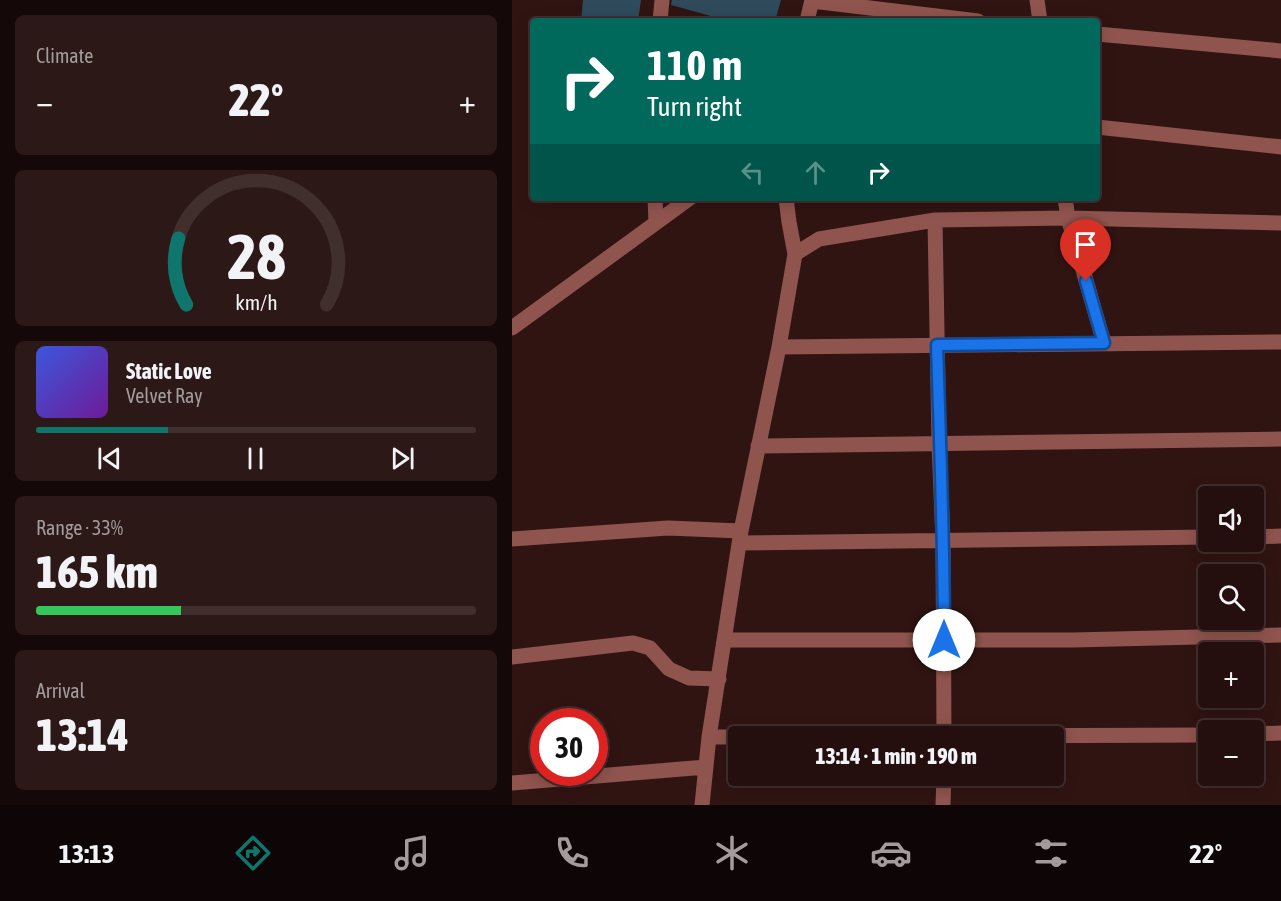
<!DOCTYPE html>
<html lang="en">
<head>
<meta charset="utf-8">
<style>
  :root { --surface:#240f0e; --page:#2c1817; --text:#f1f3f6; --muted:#a39c9e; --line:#412f2e; --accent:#0f766e }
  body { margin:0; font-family:"Asap Condensed",sans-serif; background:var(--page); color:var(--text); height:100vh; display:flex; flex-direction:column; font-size:22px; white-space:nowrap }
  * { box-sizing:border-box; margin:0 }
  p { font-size:20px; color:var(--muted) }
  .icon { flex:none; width:33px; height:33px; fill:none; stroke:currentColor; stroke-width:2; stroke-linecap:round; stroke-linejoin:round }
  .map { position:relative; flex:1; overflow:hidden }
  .sheet { display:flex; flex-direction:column; gap:15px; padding:15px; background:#140808; width:512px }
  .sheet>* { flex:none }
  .guide { position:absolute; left:18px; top:18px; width:570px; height:183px; border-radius:6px; box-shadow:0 3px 15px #0003,0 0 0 2px var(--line); background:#00695c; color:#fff; overflow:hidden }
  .buttons { position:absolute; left:686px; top:486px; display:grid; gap:12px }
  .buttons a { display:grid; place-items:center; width:66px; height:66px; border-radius:6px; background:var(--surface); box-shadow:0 3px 15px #0003,0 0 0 2px var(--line); font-size:30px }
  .speed { position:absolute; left:18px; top:708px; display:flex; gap:12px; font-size:30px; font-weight:700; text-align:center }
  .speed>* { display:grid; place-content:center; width:78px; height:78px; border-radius:50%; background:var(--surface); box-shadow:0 3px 15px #0003,0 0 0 2px var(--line); line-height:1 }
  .speed .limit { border:9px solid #d22; background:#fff; color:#111 }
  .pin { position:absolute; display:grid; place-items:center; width:51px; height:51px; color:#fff; margin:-62px -26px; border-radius:50% 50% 50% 0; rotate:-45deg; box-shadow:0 0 6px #0007 }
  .pin .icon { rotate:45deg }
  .me { position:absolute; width:66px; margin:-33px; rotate:0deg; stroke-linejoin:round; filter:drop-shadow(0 0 4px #0008) }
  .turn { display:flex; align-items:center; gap:21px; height:126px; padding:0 18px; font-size:27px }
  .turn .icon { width:78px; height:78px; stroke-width:2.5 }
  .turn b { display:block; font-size:42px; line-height:51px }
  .lanes { display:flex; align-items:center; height:57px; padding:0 18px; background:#0003; justify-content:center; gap:30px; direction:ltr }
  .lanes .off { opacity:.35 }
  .big { font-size:45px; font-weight:800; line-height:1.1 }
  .sheet .widget { flex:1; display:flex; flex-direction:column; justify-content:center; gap:9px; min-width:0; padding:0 21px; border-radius:9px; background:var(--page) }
  .sheet .dial { align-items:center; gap:0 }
  .dial svg { height:156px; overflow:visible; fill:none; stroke:var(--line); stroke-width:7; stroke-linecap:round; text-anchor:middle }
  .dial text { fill:var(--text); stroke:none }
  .song { display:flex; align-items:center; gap:18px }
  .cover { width:72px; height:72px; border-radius:9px; background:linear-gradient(135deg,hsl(230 70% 55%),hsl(280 70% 35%)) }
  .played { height:6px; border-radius:3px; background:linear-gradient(90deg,var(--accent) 30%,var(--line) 30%) }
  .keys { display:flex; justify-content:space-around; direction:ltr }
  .heat { display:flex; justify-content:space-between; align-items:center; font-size:33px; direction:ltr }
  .charge { height:9px; border-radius:4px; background:linear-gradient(90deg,#34c759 33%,var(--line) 0) }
  .trip { position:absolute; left:216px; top:726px; width:336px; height:60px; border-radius:6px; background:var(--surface); box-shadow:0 3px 15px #0003,0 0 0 2px var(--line); font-weight:800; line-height:60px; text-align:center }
  .tabs { display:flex; height:96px; justify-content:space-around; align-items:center; background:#0e0606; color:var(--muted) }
  .tabs .icon { width:42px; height:42px }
  .tabs .on { color:var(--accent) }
  .tabs b { font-size:27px; color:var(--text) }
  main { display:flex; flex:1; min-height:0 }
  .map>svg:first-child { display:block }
</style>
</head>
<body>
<main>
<section class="sheet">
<div class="widget"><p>Climate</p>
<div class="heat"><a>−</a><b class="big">22°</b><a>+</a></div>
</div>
<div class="widget dial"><svg viewBox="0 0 100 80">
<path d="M14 69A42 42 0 1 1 86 69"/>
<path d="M14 69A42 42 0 0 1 10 35" stroke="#0f766e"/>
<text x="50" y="56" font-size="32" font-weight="700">28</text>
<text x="50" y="72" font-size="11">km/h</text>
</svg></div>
<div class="widget">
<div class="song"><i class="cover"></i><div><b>Static Love</b><p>Velvet Ray</p></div></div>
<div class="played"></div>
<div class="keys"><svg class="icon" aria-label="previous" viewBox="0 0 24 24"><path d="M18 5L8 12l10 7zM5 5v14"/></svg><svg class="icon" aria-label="pause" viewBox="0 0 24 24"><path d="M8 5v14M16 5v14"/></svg><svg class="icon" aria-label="next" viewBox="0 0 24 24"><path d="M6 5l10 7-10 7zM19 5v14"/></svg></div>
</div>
<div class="widget"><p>Range · 33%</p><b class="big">165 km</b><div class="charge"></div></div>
<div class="widget"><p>Arrival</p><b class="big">13:14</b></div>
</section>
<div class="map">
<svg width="770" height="805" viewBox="0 0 770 805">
  <rect width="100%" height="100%" fill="#301412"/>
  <path fill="#2e4a5b" d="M 71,0 L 129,0 L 126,21 L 69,21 Z
    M 160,0 L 269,0 L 263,21 L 217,21 L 159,5 Z"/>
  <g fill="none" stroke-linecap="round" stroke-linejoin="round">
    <path stroke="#8f544d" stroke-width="15" d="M 525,0 L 528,21
      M 300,1 L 466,21
      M 148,21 L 150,0
      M 295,21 L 300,0
      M 585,34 L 770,51
      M 585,127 L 770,147
      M 143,198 L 144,222
      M 274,198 L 277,222 L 283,254
      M 553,198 L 556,218 L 592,343
      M 423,220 L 427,443 L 431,540 L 432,736
      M 0,328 L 178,198
      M 267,347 L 770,342
      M 246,446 L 770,439
      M 741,537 L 770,536
      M 0,539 L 156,528 L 229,531
      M 227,543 L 696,537
      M 213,640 L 561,640 L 770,635
      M 0,657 L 121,643 L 138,648 L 157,669 L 177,678 L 207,679
      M 741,734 L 770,733
      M 399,736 L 696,735
      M 197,737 L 226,737
      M 0,783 L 194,767
      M 190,805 L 197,737 L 229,531 L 267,347 L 283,254 L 307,239 L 423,220 L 556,218 L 770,223
      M 431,805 L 432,776"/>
  </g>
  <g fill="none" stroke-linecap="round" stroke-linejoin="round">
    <defs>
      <path id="route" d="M 432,640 C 432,542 428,444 425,345 L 592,343 L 574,281"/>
    </defs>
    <use href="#route" stroke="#114b97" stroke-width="15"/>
    <use href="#route" stroke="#1a73e8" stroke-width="10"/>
  </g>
</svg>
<div class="buttons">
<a><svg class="icon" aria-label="sound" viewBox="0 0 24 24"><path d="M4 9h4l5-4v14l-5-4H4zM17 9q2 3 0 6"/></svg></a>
<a><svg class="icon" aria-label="search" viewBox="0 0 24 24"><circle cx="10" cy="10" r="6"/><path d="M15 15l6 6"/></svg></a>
<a>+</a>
<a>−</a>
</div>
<div class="speed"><div class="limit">30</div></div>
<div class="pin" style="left:574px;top:281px;background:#d93025"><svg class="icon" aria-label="arrive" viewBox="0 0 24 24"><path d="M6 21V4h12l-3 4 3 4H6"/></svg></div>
<svg class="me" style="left:432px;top:640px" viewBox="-20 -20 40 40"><circle r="19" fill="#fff"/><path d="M0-13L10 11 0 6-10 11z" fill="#1a73e8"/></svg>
<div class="trip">13:14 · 1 min · 190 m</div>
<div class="guide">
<div class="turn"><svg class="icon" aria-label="right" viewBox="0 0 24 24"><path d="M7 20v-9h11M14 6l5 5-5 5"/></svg><div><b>110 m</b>Turn right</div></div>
<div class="lanes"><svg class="icon off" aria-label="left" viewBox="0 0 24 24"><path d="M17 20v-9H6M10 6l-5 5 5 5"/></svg><svg class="icon off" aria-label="ahead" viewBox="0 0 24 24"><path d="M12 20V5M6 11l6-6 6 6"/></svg><svg class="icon" aria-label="right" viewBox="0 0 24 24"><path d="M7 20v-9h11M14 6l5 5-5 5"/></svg></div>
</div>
</div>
</main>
<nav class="tabs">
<b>13:13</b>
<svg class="icon on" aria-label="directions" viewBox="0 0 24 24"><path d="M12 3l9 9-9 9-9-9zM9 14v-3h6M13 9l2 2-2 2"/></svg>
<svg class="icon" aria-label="music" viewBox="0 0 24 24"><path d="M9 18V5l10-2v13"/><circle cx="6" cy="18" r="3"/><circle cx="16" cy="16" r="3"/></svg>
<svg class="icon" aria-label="phone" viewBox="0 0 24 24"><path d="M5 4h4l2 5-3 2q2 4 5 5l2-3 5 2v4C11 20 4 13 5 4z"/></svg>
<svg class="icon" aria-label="climate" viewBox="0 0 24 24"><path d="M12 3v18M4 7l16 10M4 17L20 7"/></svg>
<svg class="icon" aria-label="car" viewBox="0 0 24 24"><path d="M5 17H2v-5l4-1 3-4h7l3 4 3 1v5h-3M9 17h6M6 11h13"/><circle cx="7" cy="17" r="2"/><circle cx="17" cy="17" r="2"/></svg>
<svg class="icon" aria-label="filters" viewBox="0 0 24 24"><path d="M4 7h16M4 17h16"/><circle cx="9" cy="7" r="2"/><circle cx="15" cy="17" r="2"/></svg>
<b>22°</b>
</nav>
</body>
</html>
